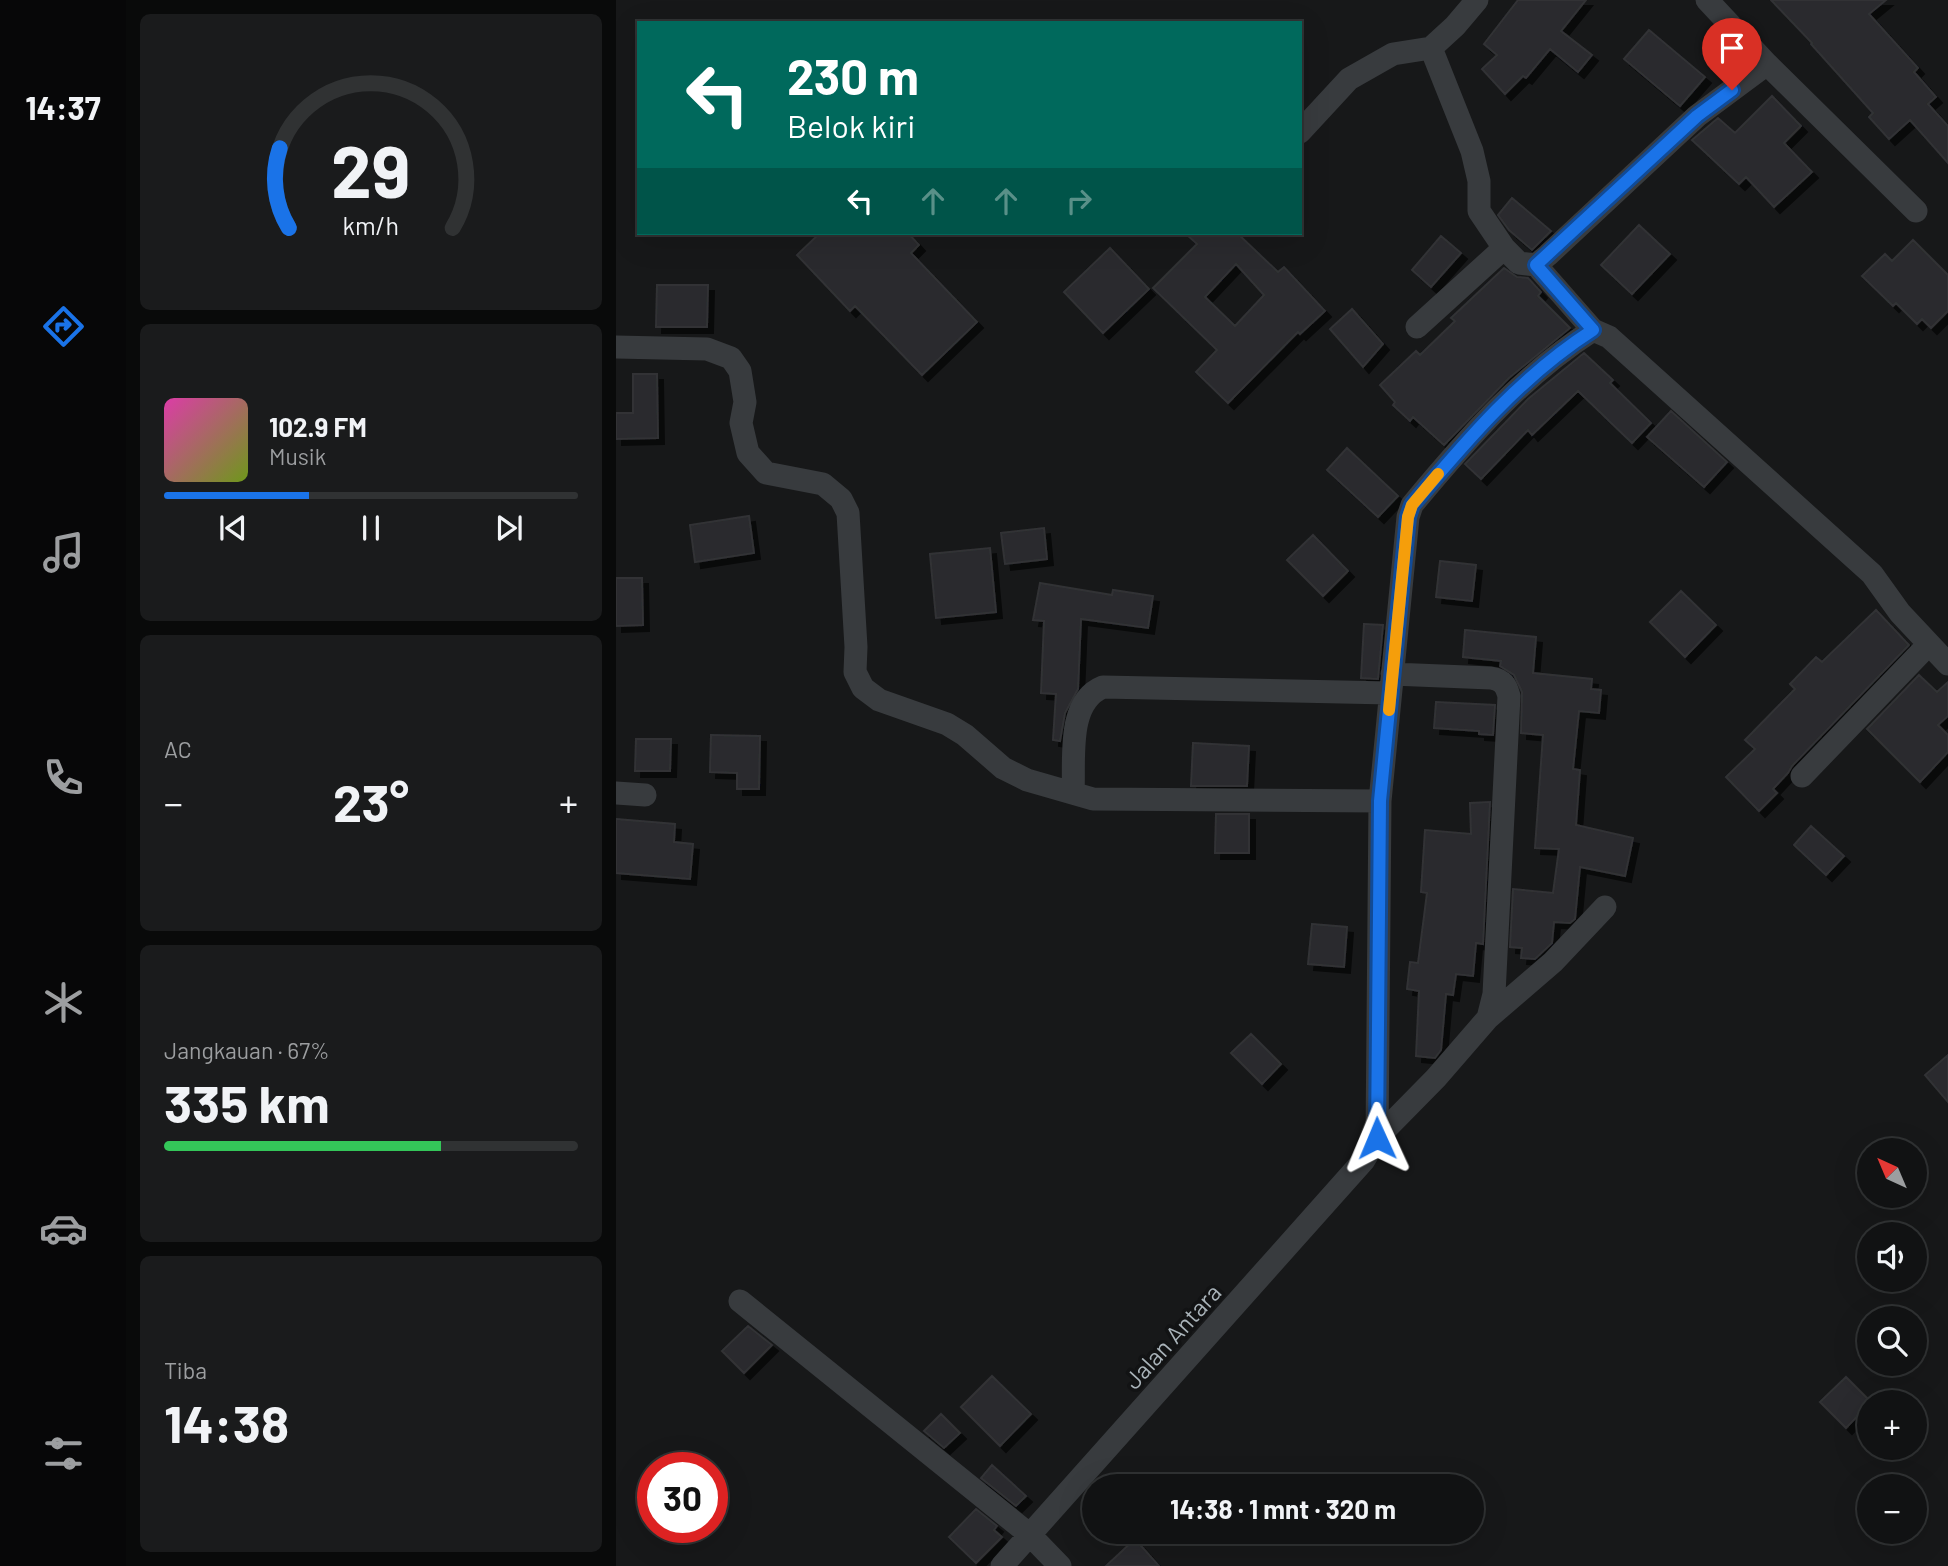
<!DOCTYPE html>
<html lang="id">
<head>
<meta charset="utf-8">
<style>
  :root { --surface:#111213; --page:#1a1b1c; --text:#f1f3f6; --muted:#9c9ea0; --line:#303233; --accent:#1a73e8 }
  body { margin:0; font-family:Barlow,sans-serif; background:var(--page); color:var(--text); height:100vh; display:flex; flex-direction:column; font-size:26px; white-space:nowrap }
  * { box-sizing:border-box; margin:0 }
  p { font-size:23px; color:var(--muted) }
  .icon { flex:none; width:38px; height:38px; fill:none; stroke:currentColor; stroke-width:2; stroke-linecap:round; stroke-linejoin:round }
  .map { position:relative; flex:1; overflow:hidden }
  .side { display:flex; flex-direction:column; gap:14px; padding:14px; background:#090a0a; width:490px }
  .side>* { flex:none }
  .hud { position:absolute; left:21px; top:21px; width:665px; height:214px; border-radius:0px; box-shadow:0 7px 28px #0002,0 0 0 2px var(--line); background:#00695c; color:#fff; overflow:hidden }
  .needle { width:46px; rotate:316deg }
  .buttons { position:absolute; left:1241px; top:1138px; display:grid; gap:14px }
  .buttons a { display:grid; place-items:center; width:70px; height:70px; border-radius:50%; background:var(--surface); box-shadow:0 7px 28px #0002,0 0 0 2px var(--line); font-size:35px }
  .speed { position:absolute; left:21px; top:1452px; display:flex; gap:14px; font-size:35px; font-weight:700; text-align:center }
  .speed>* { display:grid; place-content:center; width:91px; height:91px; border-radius:50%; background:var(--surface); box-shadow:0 7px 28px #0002,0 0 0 2px var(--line); line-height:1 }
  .speed .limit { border:10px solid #d22; background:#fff; color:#111 }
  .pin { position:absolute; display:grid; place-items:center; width:60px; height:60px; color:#fff; margin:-72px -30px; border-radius:50% 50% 50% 0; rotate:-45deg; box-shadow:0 0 7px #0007 }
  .pin .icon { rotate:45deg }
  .me { position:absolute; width:77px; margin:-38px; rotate:359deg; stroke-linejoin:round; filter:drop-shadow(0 0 5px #0008) }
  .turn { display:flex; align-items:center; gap:24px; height:147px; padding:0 35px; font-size:32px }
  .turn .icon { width:91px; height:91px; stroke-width:2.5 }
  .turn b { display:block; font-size:49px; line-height:60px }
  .lanes { display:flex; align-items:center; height:66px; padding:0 35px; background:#0003; justify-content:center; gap:35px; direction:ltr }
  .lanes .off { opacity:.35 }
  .big { font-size:52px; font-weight:700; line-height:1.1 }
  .side .widget { flex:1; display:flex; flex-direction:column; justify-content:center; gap:10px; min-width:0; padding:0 24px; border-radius:10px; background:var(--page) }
  .side .dial { align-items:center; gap:0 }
  .dial svg { height:182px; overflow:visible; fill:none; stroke:var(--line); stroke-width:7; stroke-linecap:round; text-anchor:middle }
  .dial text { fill:var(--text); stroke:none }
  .song { display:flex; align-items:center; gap:21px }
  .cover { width:84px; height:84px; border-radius:10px; background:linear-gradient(135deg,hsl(320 70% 55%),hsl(80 70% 35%)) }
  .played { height:7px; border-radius:4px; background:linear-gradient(90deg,var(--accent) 35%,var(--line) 35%) }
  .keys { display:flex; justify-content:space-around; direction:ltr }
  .heat { display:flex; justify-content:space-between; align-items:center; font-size:38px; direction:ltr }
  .charge { height:10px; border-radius:5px; background:linear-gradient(90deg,#34c759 67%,var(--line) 0) }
  .trip { position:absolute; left:466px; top:1474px; width:402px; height:70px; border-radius:35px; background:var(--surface); box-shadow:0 7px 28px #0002,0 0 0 2px var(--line); font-weight:700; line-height:70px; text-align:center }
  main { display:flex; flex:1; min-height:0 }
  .tabs { display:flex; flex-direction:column; width:126px; justify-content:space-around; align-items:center; background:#070708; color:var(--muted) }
  .tabs .icon { width:49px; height:49px }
  .tabs .selected { color:var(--accent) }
  .tabs b { font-size:32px; color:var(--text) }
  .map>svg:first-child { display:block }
</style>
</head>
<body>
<main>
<nav class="tabs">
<b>14:37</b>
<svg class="icon selected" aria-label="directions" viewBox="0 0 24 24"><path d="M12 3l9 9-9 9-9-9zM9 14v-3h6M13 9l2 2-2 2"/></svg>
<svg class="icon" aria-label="music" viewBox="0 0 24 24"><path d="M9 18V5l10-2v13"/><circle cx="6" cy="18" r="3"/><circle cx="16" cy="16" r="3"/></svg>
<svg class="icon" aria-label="phone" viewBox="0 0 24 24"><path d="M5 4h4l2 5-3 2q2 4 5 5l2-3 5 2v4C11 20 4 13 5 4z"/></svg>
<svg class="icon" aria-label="climate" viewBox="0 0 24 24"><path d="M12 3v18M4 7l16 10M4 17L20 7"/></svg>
<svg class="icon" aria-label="car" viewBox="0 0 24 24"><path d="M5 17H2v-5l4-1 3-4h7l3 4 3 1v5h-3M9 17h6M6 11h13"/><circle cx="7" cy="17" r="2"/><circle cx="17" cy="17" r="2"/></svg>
<svg class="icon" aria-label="filters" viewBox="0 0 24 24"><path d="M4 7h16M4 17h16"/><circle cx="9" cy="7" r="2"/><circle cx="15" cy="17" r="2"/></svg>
</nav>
<section class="side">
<div class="widget dial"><svg viewBox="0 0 100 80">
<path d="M14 69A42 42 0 1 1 86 69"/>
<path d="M14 69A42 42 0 0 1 10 34" stroke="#1a73e8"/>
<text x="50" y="56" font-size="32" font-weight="700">29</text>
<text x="50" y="72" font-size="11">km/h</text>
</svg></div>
<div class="widget">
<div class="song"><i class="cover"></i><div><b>102.9 FM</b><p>Musik</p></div></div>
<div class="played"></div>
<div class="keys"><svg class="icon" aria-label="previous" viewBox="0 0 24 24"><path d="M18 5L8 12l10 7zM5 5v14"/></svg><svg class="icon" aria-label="pause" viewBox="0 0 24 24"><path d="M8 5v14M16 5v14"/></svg><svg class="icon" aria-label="next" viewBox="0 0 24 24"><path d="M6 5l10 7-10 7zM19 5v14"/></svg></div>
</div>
<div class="widget"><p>AC</p>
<div class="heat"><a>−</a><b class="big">23°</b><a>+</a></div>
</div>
<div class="widget"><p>Jangkauan · 67%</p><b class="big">335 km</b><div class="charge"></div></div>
<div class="widget"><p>Tiba</p><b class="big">14:38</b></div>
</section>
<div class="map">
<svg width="1332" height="1566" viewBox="0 0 1332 1566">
  <defs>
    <filter id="shadow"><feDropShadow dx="6" dy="6" stdDeviation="0" flood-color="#0009"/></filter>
  </defs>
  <rect width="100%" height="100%" fill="#171819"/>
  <path fill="#2a2b2d" stroke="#313235" stroke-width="2" fill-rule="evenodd" filter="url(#shadow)" d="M 902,0 L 970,0 L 945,31 L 976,55 L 962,72 L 934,49 L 910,78 L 907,76 L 889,94 L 866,69 L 881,55 L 868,44 Z
    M 1155,0 L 1270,0 L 1253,14 L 1302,68 L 1298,72 L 1320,97 L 1312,104 L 1332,126 L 1332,163 L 1294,120 L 1273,139 L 1253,117 L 1257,113 L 1195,44 L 1196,43 Z
    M 1033,30 L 1089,77 L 1064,106 L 1008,59 Z
    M 1156,96 L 1185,126 L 1168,143 L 1196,172 L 1158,207 L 1130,177 L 1123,184 L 1076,140 L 1102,118 L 1119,133 Z
    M 896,198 L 935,231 L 916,250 L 893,230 L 882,215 Z
    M 1023,225 L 1054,254 L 1016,294 L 985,265 Z
    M 204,233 L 292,233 L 303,245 L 295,253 L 361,322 L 306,375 L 239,306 L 234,311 L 181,255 Z
    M 569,233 L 621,233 L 662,272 L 668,267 L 709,311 L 684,334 L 682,332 L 612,403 L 580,372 L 601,350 L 537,288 L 581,244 ZM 620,264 L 648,295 L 619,326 L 589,297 Z
    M 825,236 L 845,253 L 815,287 L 796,270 Z
    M 1297,240 L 1332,275 L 1332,311 L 1315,328 L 1306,319 L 1301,324 L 1280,303 L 1277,306 L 1246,276 L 1269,254 L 1276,261 Z
    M 494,248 L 533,289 L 487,333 L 448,292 Z
    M 888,268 L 901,277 L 912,278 L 925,292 L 922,296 L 954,328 L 893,378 L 828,445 L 797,417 L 794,421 L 777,405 L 779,402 L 764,385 L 800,351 L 804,355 L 839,321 L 835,318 Z
    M 41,285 L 92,285 L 91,327 L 40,327 Z
    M 736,309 L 767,344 L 747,367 L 714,329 Z
    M 968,353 L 997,380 L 994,383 L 1035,423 L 1016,443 L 962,391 L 916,435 L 912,430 L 865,479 L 849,464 L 912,399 Z
    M 17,374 L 41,374 L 42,438 L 0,439 L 0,413 L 17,413 Z
    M 1055,411 L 1111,462 L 1088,487 L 1031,437 Z
    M 731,448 L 782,496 L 762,517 L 711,470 Z
    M 133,516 L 138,553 L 79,562 L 74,525 Z
    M 428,528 L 431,559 L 389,564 L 385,533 Z
    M 697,535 L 732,571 L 707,596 L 671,560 Z
    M 374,548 L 380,612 L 320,618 L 314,554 Z
    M 824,561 L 860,565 L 856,601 L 820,597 Z
    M 0,578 L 26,578 L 27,625 L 0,626 Z
    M 424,583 L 496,595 L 497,590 L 537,596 L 532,628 L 465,619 L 462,689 L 449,713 L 444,741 L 437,740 L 440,694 L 425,693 L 428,621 L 417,620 Z
    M 1065,591 L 1100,625 L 1069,657 L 1034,622 Z
    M 1260,610 L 1293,645 L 1176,766 L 1172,773 L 1157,789 L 1161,793 L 1143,811 L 1110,777 L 1139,749 L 1129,740 L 1179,689 L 1174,684 L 1200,657 L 1206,662 Z
    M 748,624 L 767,625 L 762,679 L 745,678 Z
    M 849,630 L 920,637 L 917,673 L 976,679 L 975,689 L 985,690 L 983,713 L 963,711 L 957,769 L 964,770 L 960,825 L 1017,838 L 1009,876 L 964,867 L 959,919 L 954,923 L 938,922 L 936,943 L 919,959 L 905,958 L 906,948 L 894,947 L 897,889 L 937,893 L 943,849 L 919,848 L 927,735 L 905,733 L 906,692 L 898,675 L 884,666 L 885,661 L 847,657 Z
    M 1303,675 L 1321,692 L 1332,682 L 1332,716 L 1322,725 L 1332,735 L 1332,752 L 1304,782 L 1251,729 Z
    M 820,702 L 879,705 L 877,735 L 863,734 L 863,731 L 818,728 Z
    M 95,735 L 144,736 L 143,789 L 121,789 L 121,773 L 94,772 Z
    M 20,739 L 55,739 L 54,771 L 19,771 Z
    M 577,743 L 633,746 L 631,786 L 575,786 Z
    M 874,802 L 867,944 L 860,943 L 857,976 L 840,974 L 837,995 L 830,994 L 825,1050 L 819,1058 L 800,1056 L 803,991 L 791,989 L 794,962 L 802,963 L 811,893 L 805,892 L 809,830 L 855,834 L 854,803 Z
    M 600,814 L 633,814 L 633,853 L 599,853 Z
    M 0,819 L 59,824 L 58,842 L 77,844 L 74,879 L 0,873 Z
    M 1195,826 L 1228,856 L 1210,875 L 1178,845 Z
    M 696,924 L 731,927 L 728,967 L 692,964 Z
    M 635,1034 L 665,1064 L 646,1084 L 615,1053 Z
    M 1332,1055 L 1332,1102 L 1309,1075 Z
    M 132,1326 L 156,1345 L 128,1373 L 106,1351 Z
    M 376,1376 L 415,1414 L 384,1446 L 345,1407 Z
    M 1230,1377 L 1255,1402 L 1230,1428 L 1204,1402 Z
    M 325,1414 L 344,1433 L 328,1448 L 308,1431 Z
    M 376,1465 L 410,1496 L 400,1506 L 365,1478 Z
    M 360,1509 L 381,1526 L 378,1530 L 386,1537 L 360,1563 L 333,1537 Z
    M 519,1539 L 543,1566 L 490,1566 Z"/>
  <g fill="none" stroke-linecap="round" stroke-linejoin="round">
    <path stroke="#383b3e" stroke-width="23" d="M 1091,0 L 1151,64
      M 815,48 L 856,151 L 863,181 L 863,211 L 888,248 L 903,263 L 920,265 L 932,255 L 1081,116 L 1151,64 L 1300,211
      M 684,132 L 733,79 L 777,54 L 815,48 L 839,26 L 861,0
      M 920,265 L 977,330
      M 801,327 L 888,248
      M 0,347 L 91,349 L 115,358 L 124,371 L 129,402 L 125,423 L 132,453 L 150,473 L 207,484 L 225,499 L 232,513 L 240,647 L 239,672 L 247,688 L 263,700 L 331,724 L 349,735 L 387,768 L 411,780 L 477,799 L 764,801 L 792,517 L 796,505 C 850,440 905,376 977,330 L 993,337 L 1256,574 L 1284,613 L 1332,664
      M 776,674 L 875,678 C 887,680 890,685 893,696 L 878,994 L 872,1018
      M 1186,776 L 1313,644
      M 0,793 L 29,795
      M 457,793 C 459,760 450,702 487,687 L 774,693
      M 761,1138 L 764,801
      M 124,1301 L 414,1535 L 444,1566
      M 386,1566 L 748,1160 L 761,1138 L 820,1078 L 872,1018 L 937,962 L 989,907"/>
  </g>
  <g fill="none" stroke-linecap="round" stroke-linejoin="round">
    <defs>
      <path id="route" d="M 761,1138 L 764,801 L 792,517 L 796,505 C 851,440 905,376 977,330 L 920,265 L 1081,116 L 1116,90"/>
    </defs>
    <use href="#route" stroke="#114b97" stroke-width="18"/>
    <use href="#route" stroke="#1a73e8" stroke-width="12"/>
    <path stroke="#f59e0b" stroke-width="12" d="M 773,710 L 792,517 L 796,505 L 822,474"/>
  </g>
  <g text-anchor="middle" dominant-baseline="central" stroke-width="7" stroke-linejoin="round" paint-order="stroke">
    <g font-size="24" fill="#a9b3b9" stroke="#121314">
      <text transform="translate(556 1336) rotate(-48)">Jalan Antara</text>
    </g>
  </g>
</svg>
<div class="buttons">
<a><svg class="needle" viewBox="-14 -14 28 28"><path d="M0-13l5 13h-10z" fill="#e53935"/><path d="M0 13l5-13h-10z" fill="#9c9ea0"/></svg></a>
<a><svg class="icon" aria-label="sound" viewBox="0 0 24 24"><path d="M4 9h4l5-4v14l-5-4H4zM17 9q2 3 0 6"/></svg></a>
<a><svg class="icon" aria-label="search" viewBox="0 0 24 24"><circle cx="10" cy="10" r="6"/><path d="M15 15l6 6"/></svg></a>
<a>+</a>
<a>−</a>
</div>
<div class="speed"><div class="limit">30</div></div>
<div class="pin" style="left:1116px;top:90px;background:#d93025"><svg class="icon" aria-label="arrive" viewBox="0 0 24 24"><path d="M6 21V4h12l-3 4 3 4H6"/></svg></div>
<svg class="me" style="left:761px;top:1138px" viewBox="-20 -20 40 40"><path d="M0-17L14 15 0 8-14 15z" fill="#1a73e8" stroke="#fff" stroke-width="4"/></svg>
<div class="trip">14:38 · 1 mnt · 320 m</div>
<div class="hud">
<div class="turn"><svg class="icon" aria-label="left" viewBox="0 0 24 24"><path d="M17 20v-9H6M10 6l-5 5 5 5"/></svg><div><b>230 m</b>Belok kiri</div></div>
<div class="lanes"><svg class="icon" aria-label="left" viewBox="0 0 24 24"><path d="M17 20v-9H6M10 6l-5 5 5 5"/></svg><svg class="icon off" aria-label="ahead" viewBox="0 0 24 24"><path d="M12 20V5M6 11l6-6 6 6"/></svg><svg class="icon off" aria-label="ahead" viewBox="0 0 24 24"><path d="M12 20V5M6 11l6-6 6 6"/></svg><svg class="icon off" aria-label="right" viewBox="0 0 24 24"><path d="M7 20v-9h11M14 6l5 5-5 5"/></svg></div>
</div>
</div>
</main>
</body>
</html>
